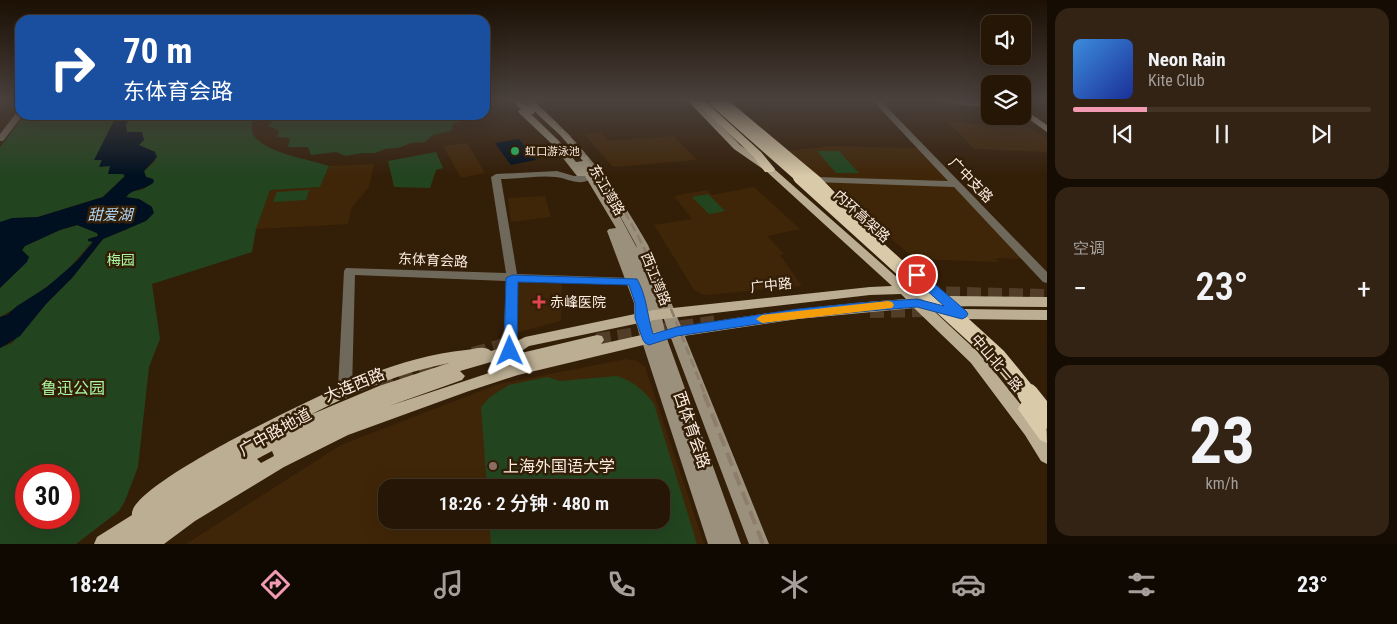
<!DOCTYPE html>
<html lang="zh">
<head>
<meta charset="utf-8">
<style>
  :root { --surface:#261606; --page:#322314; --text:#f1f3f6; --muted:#a49f9b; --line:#423528; --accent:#f19ab2 }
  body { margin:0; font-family:"Roboto Condensed","Noto Sans SC",sans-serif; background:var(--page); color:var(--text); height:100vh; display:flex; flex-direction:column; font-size:19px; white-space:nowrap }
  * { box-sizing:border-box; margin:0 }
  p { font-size:16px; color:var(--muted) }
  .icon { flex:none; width:28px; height:28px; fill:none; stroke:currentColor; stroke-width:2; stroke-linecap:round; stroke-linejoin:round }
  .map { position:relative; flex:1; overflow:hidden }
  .details { display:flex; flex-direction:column; gap:8px; padding:8px; background:#150c03; width:350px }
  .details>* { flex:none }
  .guide { position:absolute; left:15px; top:15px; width:475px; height:105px; border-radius:15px; box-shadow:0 5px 20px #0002,0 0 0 1px var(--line); background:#1a4fa0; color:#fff; overflow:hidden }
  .controls { position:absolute; left:981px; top:15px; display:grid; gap:10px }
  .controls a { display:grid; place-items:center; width:50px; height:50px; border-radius:10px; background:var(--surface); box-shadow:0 5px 20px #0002,0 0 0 1px var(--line); font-size:25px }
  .speed { position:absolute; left:15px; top:464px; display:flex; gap:10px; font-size:25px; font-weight:700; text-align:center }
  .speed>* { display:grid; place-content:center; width:65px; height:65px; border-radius:50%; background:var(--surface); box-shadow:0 5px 20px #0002,0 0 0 1px var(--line); line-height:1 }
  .speed .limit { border:8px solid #d22; background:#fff; color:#111 }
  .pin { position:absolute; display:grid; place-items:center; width:42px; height:42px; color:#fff; margin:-21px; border:2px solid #fff; border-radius:50%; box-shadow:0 1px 5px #0007 }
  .me { position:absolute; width:55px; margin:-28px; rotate:359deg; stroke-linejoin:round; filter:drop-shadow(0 0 4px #0008) }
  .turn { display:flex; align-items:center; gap:18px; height:105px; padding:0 25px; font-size:22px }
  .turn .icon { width:65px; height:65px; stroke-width:2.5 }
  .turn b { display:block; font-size:35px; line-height:42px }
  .big { font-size:38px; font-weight:600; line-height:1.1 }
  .details .widget { flex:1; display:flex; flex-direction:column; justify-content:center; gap:8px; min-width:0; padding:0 18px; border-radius:15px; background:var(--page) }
  .details .dial { align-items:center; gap:0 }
  .dial b { font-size:65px; line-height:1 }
  .song { display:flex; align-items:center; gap:15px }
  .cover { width:60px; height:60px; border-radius:8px; background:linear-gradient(135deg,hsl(210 70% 55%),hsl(230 70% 35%)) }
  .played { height:5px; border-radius:2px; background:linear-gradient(90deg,var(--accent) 25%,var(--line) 25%) }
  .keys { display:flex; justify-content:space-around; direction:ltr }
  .heat { display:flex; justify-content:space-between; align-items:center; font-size:28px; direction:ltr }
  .trip { position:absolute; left:378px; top:479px; width:292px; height:50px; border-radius:15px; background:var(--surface); box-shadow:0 5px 20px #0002,0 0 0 1px var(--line); font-weight:600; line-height:50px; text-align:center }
  .tabs { display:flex; height:80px; justify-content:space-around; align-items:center; background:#0f0902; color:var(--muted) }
  .tabs .icon { width:35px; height:35px }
  .tabs .active { color:var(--accent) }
  .tabs b { font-size:22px; color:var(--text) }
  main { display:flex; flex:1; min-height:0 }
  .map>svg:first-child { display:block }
</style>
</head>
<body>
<main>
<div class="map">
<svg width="1047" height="544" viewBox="0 0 1047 544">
  <rect width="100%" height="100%" fill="#331e08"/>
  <path fill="#402608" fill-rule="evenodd" d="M 948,122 L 1026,126 L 1047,138 L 1047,152 L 974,149 Z
    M 600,132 L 609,141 L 674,136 L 697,160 L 613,167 L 584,134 Z
    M 467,143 L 485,173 L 461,178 L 443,146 Z
    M 832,146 L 918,148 L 948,181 L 818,178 L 785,151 Z
    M 374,164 L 369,187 L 352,207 L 348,224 L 256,229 L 270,190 L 320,187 L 329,166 Z
    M 825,182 L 953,186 L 1024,259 L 995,258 L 999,262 L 915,259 Z
    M 754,187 L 800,229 L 767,236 L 784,254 L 780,255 L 802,286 L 705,295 L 694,290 L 654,225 L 692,219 L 674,196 L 707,190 L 712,195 Z
    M 545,196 L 551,217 L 511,222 L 508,198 Z
    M 518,281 L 562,283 L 561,321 L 515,333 Z
    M 626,359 L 637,361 L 645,367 L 704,544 L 186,544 L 341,445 L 499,384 ZM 386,488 L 661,488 L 661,520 L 386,520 Z"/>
  <path fill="#22451f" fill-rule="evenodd" d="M 25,115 L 117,115 L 95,160 L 102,159 L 100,166 L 111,165 L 108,174 L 123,174 L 125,176 L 103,197 L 38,217 L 20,218 L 0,222 L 0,147 Z
    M 131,115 L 255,115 C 253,121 250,128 253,134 C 263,153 310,159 329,166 L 320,187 L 270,190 L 256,229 L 252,252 L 152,284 L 160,339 L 149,367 L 138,467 L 125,501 L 119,511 L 76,544 L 0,544 L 0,348 L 12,343 L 46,304 L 72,278 L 103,239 L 128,229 L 152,207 L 139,199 L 126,198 L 130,192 L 144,189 L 153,179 L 146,177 L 144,171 L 155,161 L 155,152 L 139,145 L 142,132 L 127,132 L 126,125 ZM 26,475 L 69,475 L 69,518 L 26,518 Z
    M 272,115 L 470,115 L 466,119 L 453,124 L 451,131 L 433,135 L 425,142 L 411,143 L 398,148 L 385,149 L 375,153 L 362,153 L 346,156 L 336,152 L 311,155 L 308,147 L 288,147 L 290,138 L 277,137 L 279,131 L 269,126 L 275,118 Z
    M 817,151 L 839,151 L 859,173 L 836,173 Z
    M 436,152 L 443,168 L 436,170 L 430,188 L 394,187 L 388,161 Z
    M 309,190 L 306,200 L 273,202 L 277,192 Z
    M 708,194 L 725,211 L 709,214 L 692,197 Z
    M 77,225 L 97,233 L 98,236 L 88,239 L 93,241 L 65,273 L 26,302 L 0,317 L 0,288 L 29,257 L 22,250 L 25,246 L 60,230 Z
    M 617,376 C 634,382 643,389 654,404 L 697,544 L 491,544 L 489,520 L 661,520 L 661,488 L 487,487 L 481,407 L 490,397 L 509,385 L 547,377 L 560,381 Z"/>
  <path fill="#001020" d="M 117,115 L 131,115 L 126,125 L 127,132 L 142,132 L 144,140 L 139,145 L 155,152 L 157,157 L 144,171 L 146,177 L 153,179 L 154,182 C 145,191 134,187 126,197 L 139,199 L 152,207 L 154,213 L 146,221 L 103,239 L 72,278 L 46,304 L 20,336 L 0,348 L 0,317 L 7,315 L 17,306 L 47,287 L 78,260 L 93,242 L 88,241 L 88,239 L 98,236 L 97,233 L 77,225 L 60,230 L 25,246 L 22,250 L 29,257 L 27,262 L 0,288 L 0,222 L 12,218 L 38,217 L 103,197 L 125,176 L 123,174 L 108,174 L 110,166 L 99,167 L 102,160 L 94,160 Z
    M 519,139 L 536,160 L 511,165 L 495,143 Z"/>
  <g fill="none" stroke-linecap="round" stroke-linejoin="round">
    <path stroke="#513d28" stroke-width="14" stroke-dasharray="14 7" stroke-linecap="butt" d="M 925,293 L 1047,296
      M 870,311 L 933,310
      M 597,340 L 716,322
      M 473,354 L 518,341
      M 380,386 L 454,360"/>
    <path fill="#6f695c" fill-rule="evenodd" d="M 872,100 L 880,100 L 1047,272 L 1047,283 L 1043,282 L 954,187 L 813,182 L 813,178 L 816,177 L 948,181 Z
      M 936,100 L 959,100 L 990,104 L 990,108 L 940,102 Z
      M 17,112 L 20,112 L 20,115 L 23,115 L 3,141 L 0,141 L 0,134 Z
      M 557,171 L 574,176 L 585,176 L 590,179 C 580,187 567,178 556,177 C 539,175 519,179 501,179 L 517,274 L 633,278 L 637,279 L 639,282 L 637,285 L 518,281 L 517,351 L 515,354 L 510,356 L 505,354 L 503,351 L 506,281 L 355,275 L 352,389 L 350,393 L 345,395 L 340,393 L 338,389 L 344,271 L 346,268 L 506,273 L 491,177 L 496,174 Z"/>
    <path fill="#9a907b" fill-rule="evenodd" d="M 511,100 L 520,100 L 533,109 L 523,100 L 532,100 C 582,143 616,188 648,245 L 769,544 L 749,544 L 660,309 L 666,336 L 741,544 L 708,544 L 634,317 L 634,303 L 607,231 L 609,229 L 616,228 L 585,176 L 577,176 L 552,144 L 519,113 L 518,111 L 521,109 ZM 534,111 L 560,135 L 583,161 L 576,162 L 558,140 L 531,114 L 534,114 ZM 595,176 C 611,198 623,221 636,245 L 637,248 L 617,211 Z
      M 1022,108 L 1047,125 L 1047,132 L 1022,114 Z"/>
    <path fill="#bbae93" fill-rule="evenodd" d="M 687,100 L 696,100 L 740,145 L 772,167 L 908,287 L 947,296 L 1047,297 L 1047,307 L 947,306 L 921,299 L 922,300 L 962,309 L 1047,310 L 1047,320 L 962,319 L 935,312 L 981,355 L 1037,425 L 1047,441 L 1047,464 L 1041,461 L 1025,435 L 971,363 L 914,308 L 798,319 L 677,337 L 518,375 L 469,391 L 348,435 L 284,467 L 195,521 L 164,544 L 94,544 L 97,537 L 132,515 C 127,484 337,386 370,374 C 401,363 433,353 466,350 C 474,349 485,345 491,351 L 505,347 L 525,337 L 654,310 L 870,287 L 892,286 L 766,171 L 734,149 ZM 901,294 L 906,299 C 803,306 701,321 601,344 L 604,340 L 602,336 L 597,335 L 517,354 L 529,346 L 654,320 L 870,295 ZM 491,362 L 492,368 L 498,370 L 389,406 L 462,380 L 465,376 L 460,371 ZM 449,363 L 379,386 L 310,415 C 355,392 399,373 449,363 ZM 272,451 L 274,456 L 261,463 L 257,459 Z"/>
    <path fill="#d9caa9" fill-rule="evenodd" d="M 693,100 L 704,100 L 761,152 L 775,169 L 773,172 L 765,172 L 753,156 Z
      M 717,100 L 728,100 L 820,177 L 850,208 L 852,211 L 850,214 L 840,214 L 812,183 Z
      M 1028,401 C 1047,408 1047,425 1047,443 L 1040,440 L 1018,409 L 1021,403 Z"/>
    <path stroke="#8f7d6b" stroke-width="2" stroke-dasharray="8 4" stroke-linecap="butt" d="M 529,100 L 569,136 L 604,178"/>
    <path stroke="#8f7d6b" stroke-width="2.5" stroke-dasharray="9 4.5" stroke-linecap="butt" d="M 603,177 C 649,244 675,320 705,395"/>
    <path stroke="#8f7d6b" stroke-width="4" stroke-dasharray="14 7" stroke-linecap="butt" d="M 704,394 L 763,544"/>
    <path stroke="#d9caa9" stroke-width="11" d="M 713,100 L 801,178"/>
    <path stroke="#d9caa9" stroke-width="14" d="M 800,177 L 908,275"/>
    <path stroke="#d9caa9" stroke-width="17" d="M 907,274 L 998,357 L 1029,395"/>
    <path stroke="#d9caa9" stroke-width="21" d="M 1028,394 L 1047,418"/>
  </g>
  <linearGradient id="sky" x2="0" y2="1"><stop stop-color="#1c1004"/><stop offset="0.57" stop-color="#4a413d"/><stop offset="1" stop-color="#4a413d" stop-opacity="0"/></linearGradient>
  <rect width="1047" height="176" fill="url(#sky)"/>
  <path fill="#1a73e8" stroke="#114b97" d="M 917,271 L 921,272 L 966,311 L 968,314 L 966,317 L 962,319 L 917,307 L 858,312 L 798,318 L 677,336 L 649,345 L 645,343 L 643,340 L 635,318 L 635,303 L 629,285 L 518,282 L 517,351 L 515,354 L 506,354 L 504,351 L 506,278 L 512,275 L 637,279 C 647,296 647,316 653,334 L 677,327 L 798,309 L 858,303 L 917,299 L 944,306 L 913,278 L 911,275 L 913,272 Z"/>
  <path fill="#f59e0b" d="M 888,301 L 892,302 L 894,305 L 892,308 L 762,323 L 756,319 L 762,315 Z"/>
  <circle fill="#2e9e5b" stroke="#331e08" stroke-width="2" cx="515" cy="151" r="5"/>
  <path fill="#e0444e" stroke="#331e08" stroke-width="2" d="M536.5 294.5h5v5h5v5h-5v5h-5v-5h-5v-5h5z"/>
  <circle fill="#8d6e63" stroke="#331e08" stroke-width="2" cx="493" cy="466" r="5"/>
  <g text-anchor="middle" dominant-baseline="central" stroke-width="5" stroke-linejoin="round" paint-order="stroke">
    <g font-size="11" fill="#fbede0" stroke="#331e08" text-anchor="start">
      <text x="525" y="151">虹口游泳池</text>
    </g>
    <g font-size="14" fill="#fbede0" stroke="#331e08">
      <text transform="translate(971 180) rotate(46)">广中支路</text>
      <text transform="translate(607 190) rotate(60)">东江湾路</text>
      <text transform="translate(862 216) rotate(42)">内环高架路</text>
      <text transform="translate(433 260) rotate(3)">东体育会路</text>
      <text transform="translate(656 279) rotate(68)">西江湾路</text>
      <text transform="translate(771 285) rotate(-6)">广中路</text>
      <text transform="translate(997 363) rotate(49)">中山北一路</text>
    </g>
    <g font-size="14" fill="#a9fba2" stroke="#331e08">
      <text x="121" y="260">梅园</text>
    </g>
    <g font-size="14" fill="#fbede0" stroke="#331e08" text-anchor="start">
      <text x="550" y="302">赤峰医院</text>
    </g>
    <g font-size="15" font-style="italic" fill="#afd6f3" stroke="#331e08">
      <text x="110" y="215">甜爱湖</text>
    </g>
    <g font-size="16" fill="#fbede0" stroke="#331e08">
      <text transform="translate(354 385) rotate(-22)">大连西路</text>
      <text transform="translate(692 430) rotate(71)">西体育会路</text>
      <text transform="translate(275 432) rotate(-29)">广中路地道</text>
    </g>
    <g font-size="16" fill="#a9fba2" stroke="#331e08">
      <text x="73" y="388">鲁迅公园</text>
    </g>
    <g font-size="16" fill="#fbede0" stroke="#331e08" text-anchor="start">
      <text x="503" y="466">上海外国语大学</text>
    </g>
  </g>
</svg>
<div class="controls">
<a><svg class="icon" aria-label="sound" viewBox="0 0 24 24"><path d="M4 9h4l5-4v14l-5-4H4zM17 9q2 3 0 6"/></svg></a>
<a><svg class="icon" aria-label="layers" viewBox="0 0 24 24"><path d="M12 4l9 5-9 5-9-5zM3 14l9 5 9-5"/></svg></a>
</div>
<div class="speed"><div class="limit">30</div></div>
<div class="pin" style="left:917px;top:275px;background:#d93025"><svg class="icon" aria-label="arrive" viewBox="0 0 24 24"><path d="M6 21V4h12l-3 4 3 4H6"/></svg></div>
<svg class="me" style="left:510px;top:351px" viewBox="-20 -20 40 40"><path d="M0-17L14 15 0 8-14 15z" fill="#1a73e8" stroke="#fff" stroke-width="4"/></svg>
<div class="trip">18:26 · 2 分钟 · 480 m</div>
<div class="guide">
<div class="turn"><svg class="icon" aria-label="right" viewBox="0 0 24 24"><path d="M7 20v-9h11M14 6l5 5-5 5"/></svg><div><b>70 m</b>东体育会路</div></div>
</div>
</div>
<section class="details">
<div class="widget">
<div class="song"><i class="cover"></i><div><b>Neon Rain</b><p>Kite Club</p></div></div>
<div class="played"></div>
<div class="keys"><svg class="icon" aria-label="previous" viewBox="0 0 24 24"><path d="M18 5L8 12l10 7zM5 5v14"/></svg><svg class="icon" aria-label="pause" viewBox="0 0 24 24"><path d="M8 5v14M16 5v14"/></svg><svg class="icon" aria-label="next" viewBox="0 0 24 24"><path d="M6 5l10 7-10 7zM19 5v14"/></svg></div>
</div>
<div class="widget"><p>空调</p>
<div class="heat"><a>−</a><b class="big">23°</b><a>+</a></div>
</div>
<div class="widget dial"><b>23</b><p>km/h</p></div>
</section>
</main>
<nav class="tabs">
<b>18:24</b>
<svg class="icon active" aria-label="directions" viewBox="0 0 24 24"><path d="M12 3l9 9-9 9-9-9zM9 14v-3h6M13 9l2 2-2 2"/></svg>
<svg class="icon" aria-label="music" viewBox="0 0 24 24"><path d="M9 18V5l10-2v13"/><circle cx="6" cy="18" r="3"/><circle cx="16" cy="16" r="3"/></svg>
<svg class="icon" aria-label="phone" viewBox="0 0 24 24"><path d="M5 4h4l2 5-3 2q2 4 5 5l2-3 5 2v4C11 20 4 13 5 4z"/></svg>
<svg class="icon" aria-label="climate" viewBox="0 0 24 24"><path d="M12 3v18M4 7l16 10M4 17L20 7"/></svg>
<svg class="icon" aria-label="car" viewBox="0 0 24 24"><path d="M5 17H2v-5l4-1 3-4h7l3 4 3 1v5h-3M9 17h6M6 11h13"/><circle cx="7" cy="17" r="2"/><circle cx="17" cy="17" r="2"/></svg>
<svg class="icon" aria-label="filters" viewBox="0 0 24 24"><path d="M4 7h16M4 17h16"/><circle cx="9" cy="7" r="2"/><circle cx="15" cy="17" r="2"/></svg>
<b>23°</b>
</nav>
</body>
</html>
